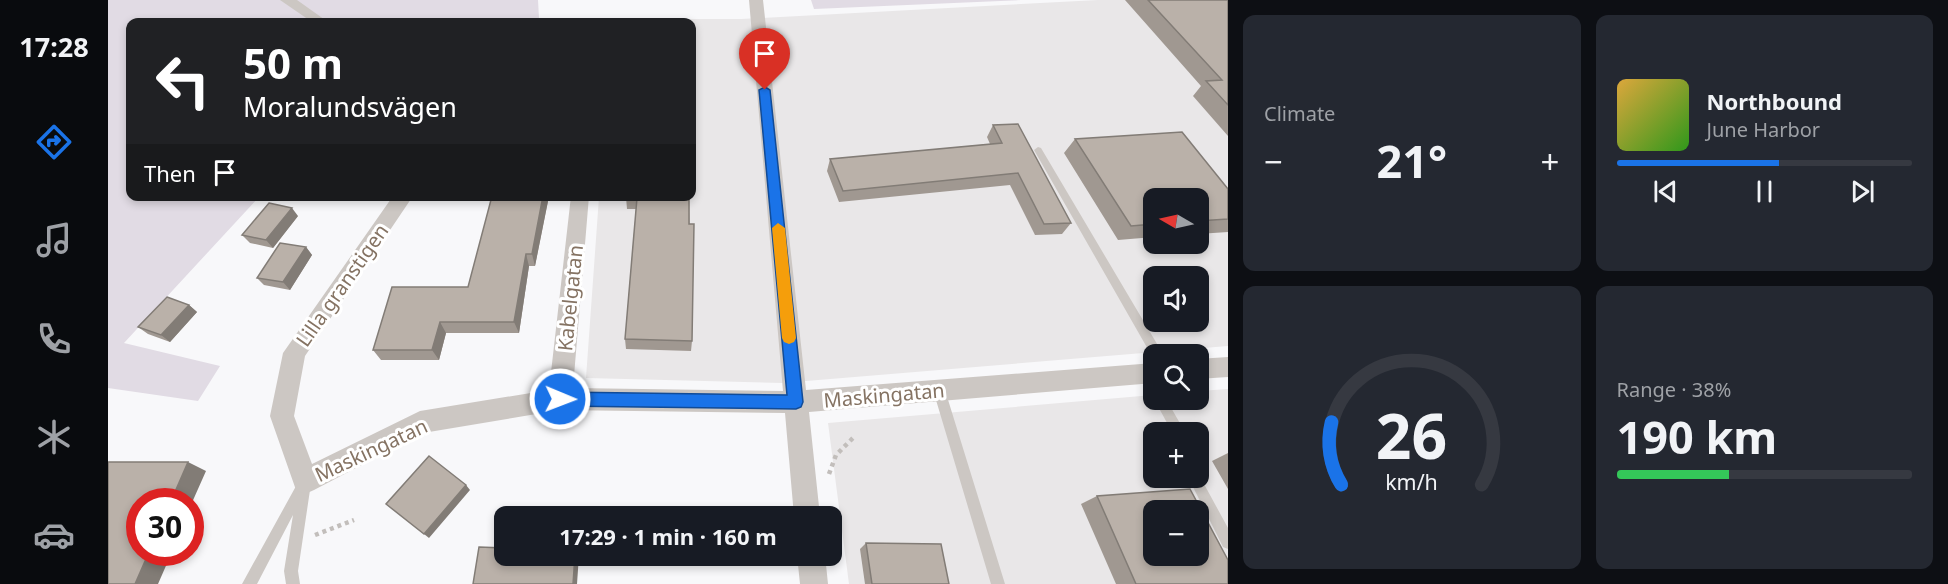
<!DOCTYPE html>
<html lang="en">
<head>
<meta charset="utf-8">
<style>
  :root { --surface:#171b24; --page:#242831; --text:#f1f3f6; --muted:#9ea1a6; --line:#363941; --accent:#1a73e8 }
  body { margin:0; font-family:"Noto Sans",sans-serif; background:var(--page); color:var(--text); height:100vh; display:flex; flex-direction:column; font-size:22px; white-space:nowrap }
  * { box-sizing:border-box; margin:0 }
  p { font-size:20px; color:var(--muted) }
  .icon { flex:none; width:33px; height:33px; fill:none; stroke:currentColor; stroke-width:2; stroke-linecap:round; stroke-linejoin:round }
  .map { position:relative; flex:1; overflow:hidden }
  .details { display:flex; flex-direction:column; gap:15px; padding:15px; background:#0d0f14; width:720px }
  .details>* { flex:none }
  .hud { position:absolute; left:18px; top:18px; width:570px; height:183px; border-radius:12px; box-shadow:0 3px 9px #0003; background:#202124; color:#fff; overflow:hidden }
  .needle { width:39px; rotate:279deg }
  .tools { position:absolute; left:1035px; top:188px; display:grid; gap:12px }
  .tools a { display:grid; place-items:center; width:66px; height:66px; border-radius:12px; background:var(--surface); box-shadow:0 3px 9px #0003; font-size:30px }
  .speed { position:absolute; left:18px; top:488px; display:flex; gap:12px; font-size:30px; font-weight:700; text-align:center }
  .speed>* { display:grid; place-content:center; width:78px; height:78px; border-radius:50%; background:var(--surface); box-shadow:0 3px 9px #0003; line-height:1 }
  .speed .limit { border:9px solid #d22; background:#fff; color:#111 }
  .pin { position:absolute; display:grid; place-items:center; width:51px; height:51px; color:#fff; margin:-62px -26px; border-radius:50% 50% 50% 0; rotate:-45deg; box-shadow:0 0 6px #0007 }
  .pin .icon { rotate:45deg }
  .me { position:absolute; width:66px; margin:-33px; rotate:91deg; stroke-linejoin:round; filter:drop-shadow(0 0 4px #0008) }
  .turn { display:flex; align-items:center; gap:21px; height:126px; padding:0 18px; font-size:27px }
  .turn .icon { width:78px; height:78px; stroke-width:2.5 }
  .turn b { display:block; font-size:42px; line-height:51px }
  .then { display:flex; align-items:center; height:57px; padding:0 18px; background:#0003; gap:12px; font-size:22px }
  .big { font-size:45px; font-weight:700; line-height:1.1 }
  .details .card { flex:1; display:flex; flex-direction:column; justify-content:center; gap:9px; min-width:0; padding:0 21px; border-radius:12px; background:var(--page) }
  .details .dial { align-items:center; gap:0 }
  .dial svg { height:156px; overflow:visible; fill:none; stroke:var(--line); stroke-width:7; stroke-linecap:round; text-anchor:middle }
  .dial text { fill:var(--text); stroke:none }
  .song { display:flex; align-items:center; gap:18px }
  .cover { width:72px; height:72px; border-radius:9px; background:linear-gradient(135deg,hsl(40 70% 55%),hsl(110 70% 35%)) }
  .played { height:6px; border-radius:3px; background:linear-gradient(90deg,var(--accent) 55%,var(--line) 55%) }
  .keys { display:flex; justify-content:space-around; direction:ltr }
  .heat { display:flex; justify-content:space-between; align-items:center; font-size:33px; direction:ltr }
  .charge { height:9px; border-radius:4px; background:linear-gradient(90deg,#34c759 38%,var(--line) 0) }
  .details .tiles { flex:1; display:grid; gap:15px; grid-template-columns:repeat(2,1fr) }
  .trip { position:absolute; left:386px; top:506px; width:348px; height:60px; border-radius:12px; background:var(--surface); box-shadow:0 3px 9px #0003; font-weight:700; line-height:60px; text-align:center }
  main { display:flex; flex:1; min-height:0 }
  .dock { display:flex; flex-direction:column; width:108px; justify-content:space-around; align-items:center; background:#090b0e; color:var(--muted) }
  .dock .icon { width:42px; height:42px }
  .dock .active { color:var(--accent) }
  .dock b { font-size:27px; color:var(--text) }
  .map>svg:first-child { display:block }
</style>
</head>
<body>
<main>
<nav class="dock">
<b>17:28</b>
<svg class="icon active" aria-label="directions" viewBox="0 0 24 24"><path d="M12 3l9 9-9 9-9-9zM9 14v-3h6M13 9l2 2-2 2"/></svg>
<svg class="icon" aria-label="music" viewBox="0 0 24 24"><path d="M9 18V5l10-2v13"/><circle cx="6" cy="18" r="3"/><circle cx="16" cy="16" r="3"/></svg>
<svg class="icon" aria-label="phone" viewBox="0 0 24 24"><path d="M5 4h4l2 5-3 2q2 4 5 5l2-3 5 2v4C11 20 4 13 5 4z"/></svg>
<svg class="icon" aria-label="climate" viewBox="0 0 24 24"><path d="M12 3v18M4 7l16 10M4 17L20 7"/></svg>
<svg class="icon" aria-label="car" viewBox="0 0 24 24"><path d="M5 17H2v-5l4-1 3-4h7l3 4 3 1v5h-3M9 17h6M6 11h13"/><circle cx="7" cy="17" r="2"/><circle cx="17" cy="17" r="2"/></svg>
</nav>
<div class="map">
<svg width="1120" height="584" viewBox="0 0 1120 584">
  <rect width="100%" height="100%" fill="#f8f8fa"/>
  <path fill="#e9e7e8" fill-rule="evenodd" d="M 990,0 L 1120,0 L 1120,346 L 674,383 L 478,378 L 491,197 L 584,196 L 584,22 L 507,22 L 508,19 L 633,19 ZM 1046,198 L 1090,198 L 1090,243 L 1046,243 ZM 1046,276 L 1090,276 L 1090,321 L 1046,321 Z
    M 1120,389 L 1120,584 L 741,584 L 720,423 L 1045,395 L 1046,399 L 1090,399 L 1091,391 ZM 1046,432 L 1090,432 L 1090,477 L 1046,477 ZM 1046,510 L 1090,510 L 1090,555 L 1046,555 Z"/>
  <path fill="#e1dbe4" d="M 0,0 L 430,0 L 431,18 L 358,22 L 22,22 L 22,196 L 151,197 L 16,343 L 112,366 L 90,401 L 0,388 Z
    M 703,0 L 913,0 L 706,9 Z"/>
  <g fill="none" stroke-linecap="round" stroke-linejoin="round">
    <path stroke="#c2bebb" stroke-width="4.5" stroke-dasharray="4 4" stroke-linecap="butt" d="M 721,474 L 728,455 L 747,436
      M 207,535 L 246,520"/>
    <path fill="#ccc7c3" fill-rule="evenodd" d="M 930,147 L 933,148 L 1055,354 L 1046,354 L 1045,358 L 926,150 Z
      M 1037,369 C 1048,373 1046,384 1046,393 L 1042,392 L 1031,374 L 1033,370 Z
      M 831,385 L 835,386 L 837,390 L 897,584 L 883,584 L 825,390 L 827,386 Z
      M 1046,399 L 1058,399 L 1077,432 L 1064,432 Z
      M 1090,473 L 1120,528 L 1120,549 L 1115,547 L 1080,477 L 1090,477 Z
      M 197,475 L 201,477 L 203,481 L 201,486 L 202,490 L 190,571 L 192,584 L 178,584 L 176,571 L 185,515 L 149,584 L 134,584 L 193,477 Z"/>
    <path fill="#ccc7c3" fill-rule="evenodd" d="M 172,0 L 189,0 L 220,22 L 204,22 Z
      M 641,0 L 655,0 L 698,390 L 1046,363 L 1046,383 L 701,412 L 712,516 L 686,516 L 677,413 L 452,410 L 315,433 L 206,490 L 197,494 L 188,490 L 162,416 L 175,353 L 285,196 L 305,196 L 197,356 L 186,416 L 204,464 L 312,411 L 441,390 L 463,196 L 481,196 L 465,388 L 675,391 Z
      M 1120,357 L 1120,377 L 1090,379 L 1090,359 Z
      M 689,555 L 717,555 L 720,584 L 692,584 Z"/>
  </g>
  <path fill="#a09891" d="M 1017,0 L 1120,0 L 1120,136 L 1085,96 L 1093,86 Z
    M 885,125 L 963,223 L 954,234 L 927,235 L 902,185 L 731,202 L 719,171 L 722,159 L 882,144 L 879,137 Z
    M 967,139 L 1120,189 L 1120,232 L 1090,234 L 1090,198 L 1046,198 L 1046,237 L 1010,240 L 956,153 Z
    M 441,196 L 427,266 L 421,266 L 411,333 L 338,333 L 331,360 L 273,360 L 265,350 L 360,287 Z
    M 581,196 L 584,341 L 583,351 L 518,349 L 517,339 L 528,209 L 519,209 L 518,197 Z
    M 190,216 L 165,248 L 142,243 L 134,235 Z
    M 198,247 L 204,255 L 182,290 L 156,285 L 149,278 Z
    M 81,305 L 89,312 L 62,342 L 40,334 L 30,327 Z
    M 1120,453 L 1120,489 L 1104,461 Z
    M 989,496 L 1120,584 L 1008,584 L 973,504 Z
    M 758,543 L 841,584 L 757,584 L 752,549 Z"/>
  <path fill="#827c76" d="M 435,196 L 441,196 L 427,266 L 424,254 Z
    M 184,208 L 190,216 L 165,248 L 158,240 Z
    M 198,247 L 204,255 L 182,290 L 175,282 Z
    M 418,254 L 421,266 L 411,333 L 406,322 Z
    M 81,305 L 89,312 L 62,342 L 53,335 Z
    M 332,322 L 338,333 L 331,360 L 324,350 Z
    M 80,462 L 98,471 L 82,507 L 82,501 L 63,501 Z
    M 358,485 L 362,490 L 321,538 L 316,534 Z
    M 41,552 L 64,552 L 50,584 L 27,584 Z
    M 467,555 L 471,555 L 469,584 L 465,584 Z"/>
  <path fill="#bab1a9" stroke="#827c76" stroke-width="1.5" fill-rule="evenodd" d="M 1040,0 L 1120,0 L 1120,105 L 1098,81 L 1114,80 Z
    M 910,124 L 963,223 L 936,224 L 910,173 L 735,191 L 722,159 L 894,143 L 885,125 Z
    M 1074,132 L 1120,189 L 1120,219 L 1090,221 L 1090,198 L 1046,198 L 1046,224 L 1023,226 L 967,139 Z
    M 384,196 L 435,196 L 424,254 L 418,254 L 406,322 L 332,322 L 324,350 L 265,350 L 284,287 L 360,287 Z
    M 518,196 L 581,196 L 581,224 L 586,224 L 584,341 L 517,339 L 529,198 L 518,197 Z
    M 161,203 L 184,208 L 158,240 L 134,235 Z
    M 172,243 L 198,247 L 175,282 L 149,278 Z
    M 59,297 L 81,305 L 53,335 L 30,327 Z
    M 321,456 L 358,485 L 316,534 L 278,504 Z
    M 0,462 L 80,462 L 63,501 L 32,501 L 32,552 L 41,552 L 27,584 L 0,584 Z
    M 1082,489 L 1120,560 L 1120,584 L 1028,584 L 989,496 ZM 1046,510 L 1090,510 L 1090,555 L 1046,555 Z
    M 758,543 L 833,544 L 841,584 L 764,584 Z
    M 371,547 L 396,548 L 396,555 L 467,555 L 465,584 L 365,584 Z"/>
  <path fill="#1a73e8" stroke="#114b97" stroke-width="1.5" d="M 657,87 L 662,90 L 695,402 L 693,407 L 688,409 L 452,406 L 447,404 L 444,399 L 447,394 L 452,392 L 679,395 L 651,90 Z"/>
  <path fill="#f59e0b" d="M 670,223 L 677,228 L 688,338 L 686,342 L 681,344 L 676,342 L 674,338 L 664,228 Z"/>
  <g text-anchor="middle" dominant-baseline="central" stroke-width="6" stroke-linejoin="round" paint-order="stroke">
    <g font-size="20" fill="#857363" stroke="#fff">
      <text transform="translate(234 285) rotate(-55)">Lilla granstigen</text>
      <text transform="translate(462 298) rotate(-84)">Kabelgatan</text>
      <text transform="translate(776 395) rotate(-5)">Maskingatan</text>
      <text transform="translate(263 450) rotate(-25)">Maskingatan</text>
    </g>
  </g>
</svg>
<div class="tools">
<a><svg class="needle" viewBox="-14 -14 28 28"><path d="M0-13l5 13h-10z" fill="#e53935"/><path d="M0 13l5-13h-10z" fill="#9ea1a6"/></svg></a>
<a><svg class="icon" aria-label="sound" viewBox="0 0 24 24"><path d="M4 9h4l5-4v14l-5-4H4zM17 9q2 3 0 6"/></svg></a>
<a><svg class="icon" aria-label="search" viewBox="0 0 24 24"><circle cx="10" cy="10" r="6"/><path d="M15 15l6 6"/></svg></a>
<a>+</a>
<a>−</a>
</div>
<div class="speed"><div class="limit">30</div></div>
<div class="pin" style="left:657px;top:90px;background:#d93025"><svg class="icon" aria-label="arrive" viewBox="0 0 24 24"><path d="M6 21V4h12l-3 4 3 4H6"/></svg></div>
<svg class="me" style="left:452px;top:399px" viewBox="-20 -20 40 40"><circle r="17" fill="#1a73e8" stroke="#fff" stroke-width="3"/><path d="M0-11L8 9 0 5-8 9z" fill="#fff"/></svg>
<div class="trip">17:29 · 1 min · 160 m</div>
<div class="hud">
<div class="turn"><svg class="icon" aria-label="left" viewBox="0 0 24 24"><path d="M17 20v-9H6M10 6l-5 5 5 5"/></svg><div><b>50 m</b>Moralundsvägen</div></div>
<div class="then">Then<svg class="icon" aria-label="arrive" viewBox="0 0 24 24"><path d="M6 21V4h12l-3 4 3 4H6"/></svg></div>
</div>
</div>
<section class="details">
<div class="tiles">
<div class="card"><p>Climate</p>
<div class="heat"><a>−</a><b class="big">21°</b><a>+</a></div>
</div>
<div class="card">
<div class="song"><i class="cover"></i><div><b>Northbound</b><p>June Harbor</p></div></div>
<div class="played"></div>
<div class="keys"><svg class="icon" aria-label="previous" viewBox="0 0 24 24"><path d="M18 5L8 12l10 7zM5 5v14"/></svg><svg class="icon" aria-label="pause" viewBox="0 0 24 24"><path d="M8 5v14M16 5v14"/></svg><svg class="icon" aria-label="next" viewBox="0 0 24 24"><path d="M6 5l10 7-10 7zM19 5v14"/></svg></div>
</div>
<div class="card dial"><svg viewBox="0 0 100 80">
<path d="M14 69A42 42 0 1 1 86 69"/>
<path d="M14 69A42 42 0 0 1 9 37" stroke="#1a73e8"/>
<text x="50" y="56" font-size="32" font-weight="700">26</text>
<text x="50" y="72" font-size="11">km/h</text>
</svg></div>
<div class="card"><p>Range · 38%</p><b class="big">190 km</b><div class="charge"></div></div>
</div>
</section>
</main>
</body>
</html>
